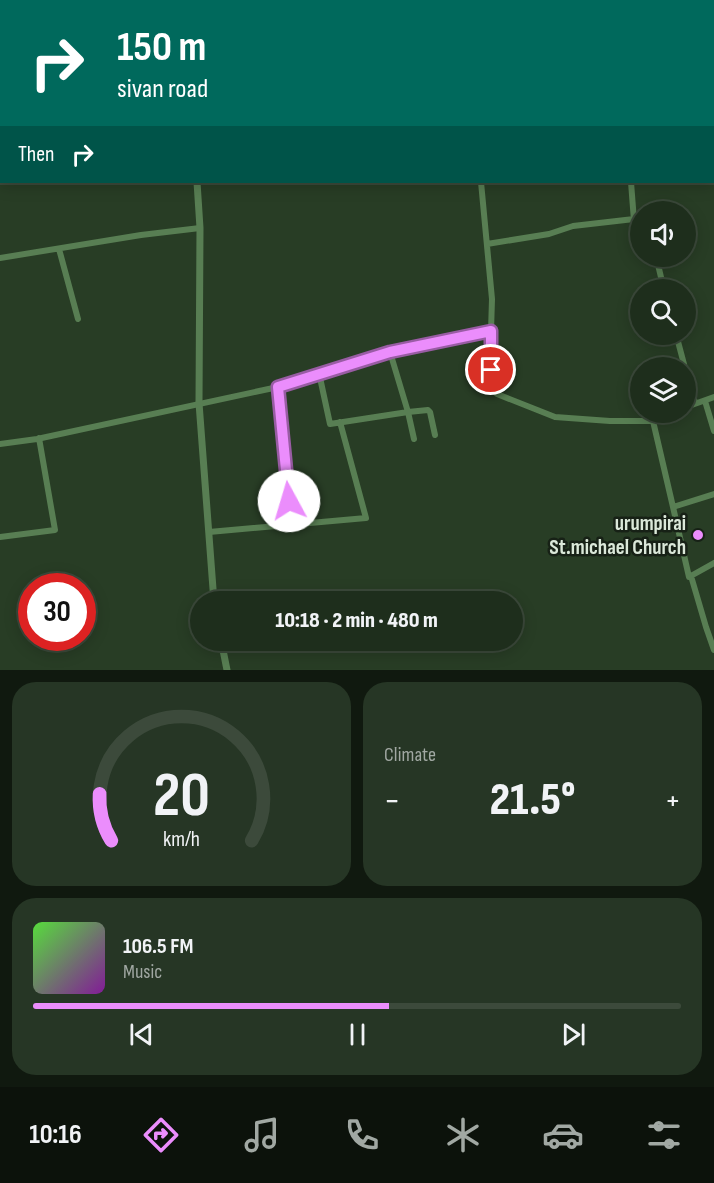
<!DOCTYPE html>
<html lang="en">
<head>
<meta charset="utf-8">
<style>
  :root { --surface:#1e2e1c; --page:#263625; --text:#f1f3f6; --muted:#a1a8a3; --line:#3c4a3b; --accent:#eb8dfc }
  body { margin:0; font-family:"Sofia Sans Condensed",sans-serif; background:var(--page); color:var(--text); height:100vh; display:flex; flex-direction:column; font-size:22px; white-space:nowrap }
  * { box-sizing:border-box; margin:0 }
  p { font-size:20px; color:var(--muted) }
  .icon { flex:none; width:33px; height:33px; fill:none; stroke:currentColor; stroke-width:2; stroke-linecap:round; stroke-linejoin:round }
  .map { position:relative; height:670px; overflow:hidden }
  .side { display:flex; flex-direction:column; gap:12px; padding:12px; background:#10190f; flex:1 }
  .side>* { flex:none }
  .top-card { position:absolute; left:0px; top:0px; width:714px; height:183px; box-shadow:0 3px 15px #0003,0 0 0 2px var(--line); background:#00695c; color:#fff; overflow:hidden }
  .buttons { position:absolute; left:630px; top:201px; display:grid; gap:12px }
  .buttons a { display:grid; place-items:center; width:66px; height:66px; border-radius:50%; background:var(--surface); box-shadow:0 3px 15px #0003,0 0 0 2px var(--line); font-size:30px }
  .speed { position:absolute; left:18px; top:573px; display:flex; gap:12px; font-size:30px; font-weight:700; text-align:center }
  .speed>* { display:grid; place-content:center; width:78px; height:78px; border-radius:50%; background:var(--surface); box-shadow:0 3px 15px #0003,0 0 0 2px var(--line); line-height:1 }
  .speed .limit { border:9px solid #d22; background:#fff; color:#111 }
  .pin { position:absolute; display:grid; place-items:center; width:51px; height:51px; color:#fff; margin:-26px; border:3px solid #fff; border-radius:50%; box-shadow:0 2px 6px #0007 }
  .me { position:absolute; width:66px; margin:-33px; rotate:354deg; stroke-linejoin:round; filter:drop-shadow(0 0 4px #0008) }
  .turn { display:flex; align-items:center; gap:21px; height:126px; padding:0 18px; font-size:27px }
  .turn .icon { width:78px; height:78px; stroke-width:2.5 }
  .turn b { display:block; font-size:42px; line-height:51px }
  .then { display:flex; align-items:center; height:57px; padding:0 18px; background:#0003; gap:12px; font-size:22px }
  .big { font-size:45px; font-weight:800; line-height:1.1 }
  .side .tile { flex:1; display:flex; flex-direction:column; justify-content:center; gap:9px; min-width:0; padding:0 21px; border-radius:24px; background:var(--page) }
  .side .dial { align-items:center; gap:0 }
  .dial svg { height:156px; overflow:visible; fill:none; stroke:var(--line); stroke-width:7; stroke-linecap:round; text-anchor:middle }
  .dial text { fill:var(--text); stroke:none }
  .song { display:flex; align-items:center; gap:18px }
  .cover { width:72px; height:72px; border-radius:9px; background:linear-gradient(135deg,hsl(110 70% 55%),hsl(290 70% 35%)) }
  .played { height:6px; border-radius:3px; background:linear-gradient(90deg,var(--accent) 55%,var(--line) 55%) }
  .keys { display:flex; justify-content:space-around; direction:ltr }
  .heat { display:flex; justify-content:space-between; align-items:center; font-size:33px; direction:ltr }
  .side .tiles { flex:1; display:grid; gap:12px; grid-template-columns:1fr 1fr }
  .tile:last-child { grid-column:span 2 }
  .trip { position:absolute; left:190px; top:591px; width:333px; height:60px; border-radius:30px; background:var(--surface); box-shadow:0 3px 15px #0003,0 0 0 2px var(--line); font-weight:800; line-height:60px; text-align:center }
  .tab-bar { display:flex; height:96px; justify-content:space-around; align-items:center; background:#0c120b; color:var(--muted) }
  .tab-bar .icon { width:42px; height:42px }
  .tab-bar .current { color:var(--accent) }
  .tab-bar b { font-size:27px; color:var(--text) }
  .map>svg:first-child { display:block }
</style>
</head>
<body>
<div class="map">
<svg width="714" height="670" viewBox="0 0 714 670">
  <rect width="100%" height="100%" fill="#283d25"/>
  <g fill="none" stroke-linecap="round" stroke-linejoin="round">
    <path stroke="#587e53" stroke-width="6" d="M 463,0 L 463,2
      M 540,0 L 541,2
      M 686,2 L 696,0
      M 0,10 L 2,15
      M 481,182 L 492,299 L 491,331
      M 631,182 L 634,221 L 640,222
      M 487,244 L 549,234 L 573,226 L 634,219
      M 59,249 L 78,319
      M 656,256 L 664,290
      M 0,258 L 141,235 L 200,228
      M 676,334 L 685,368
      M 686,369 L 695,403
      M 319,373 L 330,424 L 408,412 L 390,352
      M 278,387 L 291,523
      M 705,401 L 714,431
      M 686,407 L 714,397
      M 653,421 L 673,507
      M 414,439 L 408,412 L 428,410 L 430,412 L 435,435
      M 0,444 L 37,439 L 278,387 L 390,352 L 491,331 L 491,389 L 497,394 L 555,417 L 610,421 L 653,421 L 672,412
      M 714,494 L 673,507 L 689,577 L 714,563
      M 209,532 L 366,518 L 340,422
      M 0,537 L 55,530 L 39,438
      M 691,576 L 706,627 L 714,650"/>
    <path stroke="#587e53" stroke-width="7" d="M 165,0 L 165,2
      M 197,182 L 200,228 L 199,403 L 214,602
      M 221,640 L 227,670"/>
  </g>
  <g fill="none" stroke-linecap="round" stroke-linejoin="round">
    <defs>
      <path id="route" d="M 289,501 L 278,387 L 390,352 L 491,331 L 491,370"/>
    </defs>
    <use href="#route" stroke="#995ca4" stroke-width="15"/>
    <use href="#route" stroke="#eb8dfc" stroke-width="10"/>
  </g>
  <circle fill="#eb8dfc" stroke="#172116" stroke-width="2" cx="698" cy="535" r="6"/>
  <g text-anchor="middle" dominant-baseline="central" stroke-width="5" stroke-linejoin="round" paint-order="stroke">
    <g font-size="21" font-weight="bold" fill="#dbe8d9" stroke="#172116" text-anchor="end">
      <text x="686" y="523">urumpirai<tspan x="686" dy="24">St.michael Church</tspan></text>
    </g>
  </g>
</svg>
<div class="buttons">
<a><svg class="icon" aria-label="sound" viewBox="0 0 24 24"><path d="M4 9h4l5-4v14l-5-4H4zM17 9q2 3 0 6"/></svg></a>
<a><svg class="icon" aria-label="search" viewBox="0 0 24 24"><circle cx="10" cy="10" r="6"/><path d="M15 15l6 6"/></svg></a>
<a><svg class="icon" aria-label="layers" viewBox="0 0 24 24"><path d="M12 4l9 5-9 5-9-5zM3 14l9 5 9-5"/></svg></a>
</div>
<div class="speed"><div class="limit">30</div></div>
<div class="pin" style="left:491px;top:370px;background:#d93025"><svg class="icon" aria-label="arrive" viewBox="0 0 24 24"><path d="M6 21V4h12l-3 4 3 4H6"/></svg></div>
<svg class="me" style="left:289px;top:501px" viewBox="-20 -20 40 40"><circle r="19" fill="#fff"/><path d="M0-13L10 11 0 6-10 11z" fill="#eb8dfc"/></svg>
<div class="trip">10:18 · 2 min · 480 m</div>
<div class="top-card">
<div class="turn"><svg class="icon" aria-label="right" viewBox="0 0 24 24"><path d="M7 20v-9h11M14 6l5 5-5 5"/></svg><div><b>150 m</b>sivan road</div></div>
<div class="then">Then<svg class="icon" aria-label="right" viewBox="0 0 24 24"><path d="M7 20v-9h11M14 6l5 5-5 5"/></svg></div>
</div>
</div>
<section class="side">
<div class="tiles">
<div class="tile dial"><svg viewBox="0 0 100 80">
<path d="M14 69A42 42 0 1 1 86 69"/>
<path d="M14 69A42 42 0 0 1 8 45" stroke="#eb8dfc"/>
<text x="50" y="56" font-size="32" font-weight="700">20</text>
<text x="50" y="72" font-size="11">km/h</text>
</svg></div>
<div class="tile"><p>Climate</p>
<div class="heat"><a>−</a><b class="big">21.5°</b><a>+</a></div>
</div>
<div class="tile">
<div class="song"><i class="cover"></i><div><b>106.5 FM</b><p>Music</p></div></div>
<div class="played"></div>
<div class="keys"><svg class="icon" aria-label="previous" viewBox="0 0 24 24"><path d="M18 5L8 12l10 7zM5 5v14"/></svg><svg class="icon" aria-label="pause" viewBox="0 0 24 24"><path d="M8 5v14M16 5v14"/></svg><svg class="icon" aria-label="next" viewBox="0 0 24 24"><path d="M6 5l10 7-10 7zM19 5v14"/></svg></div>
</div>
</div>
</section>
<nav class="tab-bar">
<b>10:16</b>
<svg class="icon current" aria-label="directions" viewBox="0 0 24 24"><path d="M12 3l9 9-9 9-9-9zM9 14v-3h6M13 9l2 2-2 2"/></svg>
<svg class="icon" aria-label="music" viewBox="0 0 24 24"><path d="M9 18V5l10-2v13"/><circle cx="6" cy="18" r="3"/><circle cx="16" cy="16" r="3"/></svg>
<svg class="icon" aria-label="phone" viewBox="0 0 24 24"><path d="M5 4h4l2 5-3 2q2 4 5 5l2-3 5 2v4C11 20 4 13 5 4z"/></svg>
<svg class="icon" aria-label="climate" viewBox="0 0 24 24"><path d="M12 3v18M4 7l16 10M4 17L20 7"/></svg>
<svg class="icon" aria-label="car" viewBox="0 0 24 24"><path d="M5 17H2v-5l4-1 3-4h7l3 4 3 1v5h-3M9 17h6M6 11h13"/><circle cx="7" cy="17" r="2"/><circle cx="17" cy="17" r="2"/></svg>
<svg class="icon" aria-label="filters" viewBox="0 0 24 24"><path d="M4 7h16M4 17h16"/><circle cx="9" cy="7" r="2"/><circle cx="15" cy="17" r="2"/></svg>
</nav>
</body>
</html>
